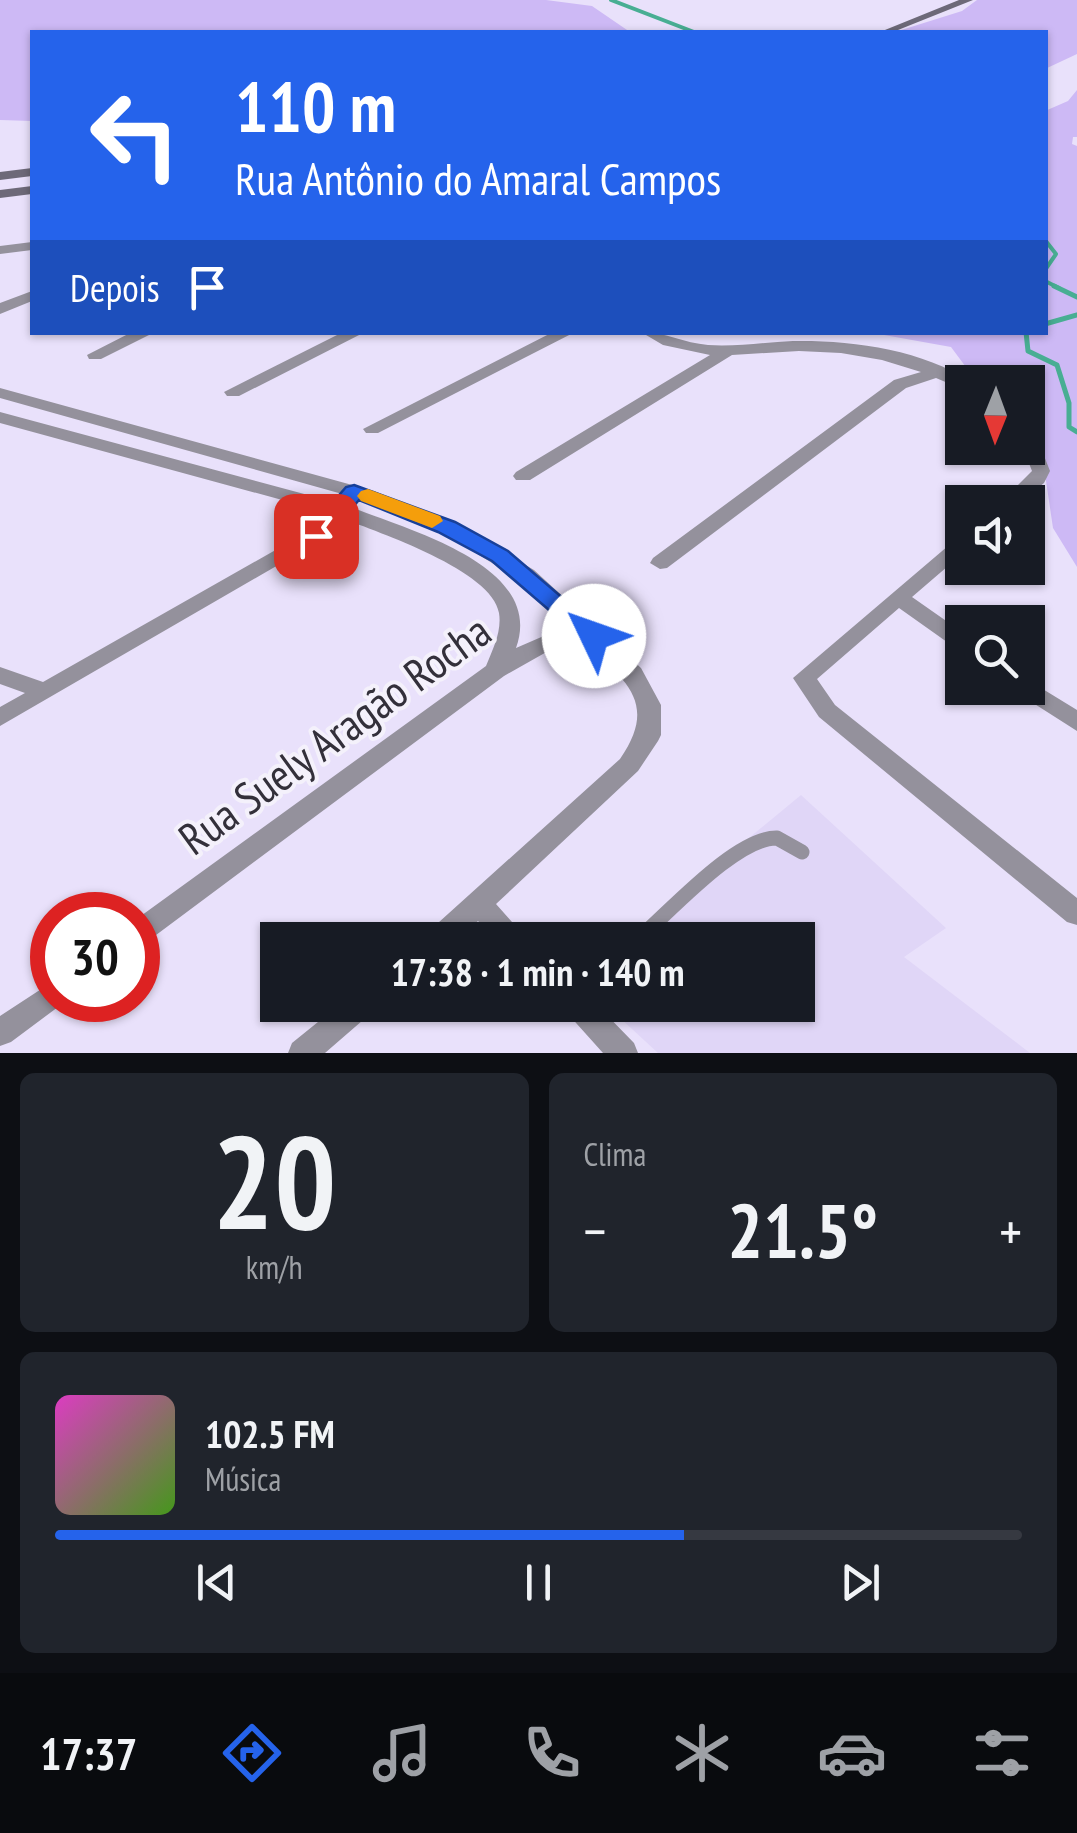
<!DOCTYPE html>
<html lang="pt">
<head>
<meta charset="utf-8">
<style>
  :root { --surface:#171b24; --page:#20242c; --text:#f1f3f6; --muted:#9ea1a6; --line:#363941; --accent:#2563eb }
  body { margin:0; font-family:"PT Sans Narrow",sans-serif; background:var(--page); color:var(--text); height:100vh; display:flex; flex-direction:column; font-size:38px; white-space:nowrap }
  * { box-sizing:border-box; margin:0 }
  p { font-size:32px; color:var(--muted) }
  .icon { flex:none; width:55px; height:55px; fill:none; stroke:currentColor; stroke-width:2; stroke-linecap:round; stroke-linejoin:round }
  .map { position:relative; height:1053px; overflow:hidden }
  .details { display:flex; flex-direction:column; gap:20px; padding:20px; background:#0d0f14; flex:1 }
  .details>* { flex:none }
  .hud { position:absolute; left:30px; top:30px; width:1018px; height:305px; border-radius:0px; box-shadow:0 2px 8px #0004; background:#2563eb; color:#fff; overflow:hidden }
  .needle { width:65px; rotate:181deg }
  .fabs { position:absolute; left:945px; top:365px; display:grid; gap:20px }
  .fabs a { display:grid; place-items:center; width:100px; height:100px; border-radius:0px; background:var(--surface); box-shadow:0 2px 8px #0004; font-size:50px }
  .speed { position:absolute; left:30px; top:892px; display:flex; gap:20px; font-size:50px; font-weight:700; text-align:center }
  .speed>* { display:grid; place-content:center; width:130px; height:130px; border-radius:50%; background:var(--surface); box-shadow:0 2px 8px #0004; line-height:1 }
  .speed .limit { border:15px solid #d22; background:#fff; color:#111 }
  .pin { position:absolute; display:grid; place-items:center; width:85px; height:85px; color:#fff; margin:-42px; border-radius:20px; box-shadow:0 5px 15px #0006 }
  .me { position:absolute; width:110px; margin:-55px; rotate:312deg; stroke-linejoin:round; filter:drop-shadow(0 0 8px #0008) }
  .turn { display:flex; align-items:center; gap:35px; height:210px; padding:0 40px; font-size:45px }
  .turn .icon { width:130px; height:130px; stroke-width:2.5 }
  .turn b { display:block; font-size:70px; line-height:85px }
  .then { display:flex; align-items:center; height:95px; padding:0 40px; background:#0003; gap:20px; font-size:38px }
  .big { font-size:75px; font-weight:600; line-height:1.1 }
  .details .tile { flex:1; display:flex; flex-direction:column; justify-content:center; gap:15px; min-width:0; padding:0 35px; border-radius:15px; background:var(--page) }
  .details .dial { align-items:center; gap:0 }
  .dial b { font-size:130px; line-height:1 }
  .song { display:flex; align-items:center; gap:30px }
  .cover { width:120px; height:120px; border-radius:15px; background:linear-gradient(135deg,hsl(310 70% 55%),hsl(100 70% 35%)) }
  .played { height:10px; border-radius:5px; background:linear-gradient(90deg,var(--accent) 65%,var(--line) 65%) }
  .keys { display:flex; justify-content:space-around; direction:ltr }
  .heat { display:flex; justify-content:space-between; align-items:center; font-size:55px; direction:ltr }
  .details .tiles { flex:1; display:grid; gap:20px; grid-template-columns:1fr 1fr }
  .tile:last-child { grid-column:span 2 }
  .trip { position:absolute; left:260px; top:922px; width:555px; height:100px; border-radius:0px; background:var(--surface); box-shadow:0 2px 8px #0004; font-weight:600; line-height:100px; text-align:center }
  .dock { display:flex; height:160px; justify-content:space-around; align-items:center; background:#090b0e; color:var(--muted) }
  .dock .icon { width:70px; height:70px }
  .dock .active { color:var(--accent) }
  .dock b { font-size:45px; color:var(--text) }
  .map>svg:first-child { display:block }
</style>
</head>
<body>
<div class="map">
<svg width="1077" height="1053" viewBox="0 0 1077 1053">
  <rect width="100%" height="100%" fill="#e9e1fb"/>
  <path fill="#e0d6f7" d="M 801,795 L 946,928 L 904,957 L 1030,1053 L 658,1053 L 606,1005 L 798,1005 L 798,940 L 625,940 Z"/>
  <path fill="#cdb9f5" d="M 0,0 L 546,0 L 592,6 L 630,32 L 32,32 L 32,121 L 0,120 Z
    M 977,0 L 1077,0 L 1077,54 L 1045,69 L 1045,32 L 895,32 L 962,11 Z
    M 1077,90 L 1077,137 L 1073,137 L 1072,144 L 1077,146 L 1077,567 L 1053,528 L 1041,447 L 1028,428 L 1028,382 L 977,382 L 951,347 L 873,333 L 1045,332 L 1045,111 L 1068,101 Z"/>
  <g fill="none" stroke-linecap="round" stroke-linejoin="round">
    <path stroke="#48ae93" stroke-width="4" d="M 611,0 L 694,32
      M 1045,240 L 1056,254 L 1045,270
      M 1045,281 L 1059,288"/>
    <path stroke="#48ae93" stroke-width="5" d="M 1054,286 L 1077,297
      M 1045,324 L 1077,315
      M 1026,332 L 1028,351 L 1057,365 L 1069,403 L 1069,427 L 1077,432"/>
    <path stroke="#94919c" stroke-width="15" d="M 637,940 C 668,914 736,837 777,838 L 802,852"/>
    <path fill="#94919c" fill-rule="evenodd" d="M 32,242 L 32,250 L 0,254 L 0,246 Z
      M 32,291 L 32,301 L 0,314 L 0,303 Z
      M 132,332 L 155,332 L 101,359 L 89,359 L 87,355 Z
      M 343,332 L 365,332 L 239,396 L 227,396 L 224,392 Z
      M 553,332 L 575,332 L 378,433 L 366,433 L 363,429 Z
      M 641,332 C 665,332 684,343 708,345 C 736,347 765,342 793,341 C 849,340 923,349 970,382 L 962,382 L 962,389 L 936,378 L 906,388 L 667,568 L 660,569 L 650,563 L 653,558 L 894,380 L 921,372 L 882,360 L 841,353 L 799,351 L 732,355 L 530,480 L 516,480 L 513,476 L 516,472 L 710,355 L 663,345 Z
      M 0,388 L 374,491 L 454,523 L 534,570 L 641,668 L 661,705 L 661,735 L 658,741 L 638,771 L 496,904 L 528,940 L 496,940 L 478,921 L 457,940 L 424,940 L 428,932 L 620,759 C 658,704 627,682 587,644 L 550,650 L 504,676 L 148,941 L 138,945 L 138,918 L 486,666 C 493,649 502,631 499,613 C 492,570 379,533 342,518 L 323,539 L 0,726 L 0,707 L 25,693 L 0,684 L 0,667 L 43,682 L 309,531 L 326,512 L 0,423 L 0,412 L 334,502 L 344,497 L 351,499 L 354,503 L 351,507 C 407,530 546,565 516,648 L 546,635 L 572,630 L 520,580 L 440,531 L 360,499 L 0,398 Z
      M 1028,433 L 1037,438 L 1050,471 L 1044,483 L 1021,502 L 1001,502 L 1032,471 L 1023,448 L 1028,448 Z
      M 962,538 L 962,554 L 912,597 L 962,632 L 962,649 L 954,647 L 899,608 L 817,679 L 835,705 L 1077,898 L 1077,925 L 1067,922 L 819,717 L 793,678 L 955,540 Z
      M 1028,680 L 1077,710 L 1077,731 L 1019,694 L 1016,688 L 1028,688 Z
      M 52,982 L 52,1000 L 64,1000 L 62,1004 L 11,1042 L 0,1046 L 0,1016 Z
      M 339,1005 L 375,1005 L 370,1014 L 325,1053 L 288,1053 L 292,1043 Z
      M 563,1005 L 597,1005 L 634,1043 L 638,1053 L 603,1053 L 568,1014 Z"/>
    <path fill="#6d6978" fill-rule="evenodd" d="M 959,0 L 973,0 L 893,32 L 880,32 Z
      M 32,168 L 32,176 L 0,180 L 0,172 Z
      M 32,186 L 32,194 L 0,198 L 0,190 Z"/>
  </g>
  <path fill="#2563eb" stroke="#184099" stroke-width="2.5" d="M 354,485 L 455,522 L 508,551 L 607,636 L 603,641 L 585,641 L 492,561 L 438,532 L 359,500 L 324,540 L 308,540 L 305,536 L 308,531 L 346,487 Z"/>
  <path fill="#f59e0b" d="M 368,489 L 440,516 L 443,521 L 432,528 L 361,501 L 357,496 L 361,491 Z"/>
  <g text-anchor="middle" dominant-baseline="central" stroke-width="8" stroke-linejoin="round" paint-order="stroke">
    <g font-size="45" fill="#33303a" stroke="#f4f1fb">
      <text transform="translate(334 734) rotate(-36)">Rua Suely Aragão Rocha</text>
    </g>
  </g>
</svg>
<div class="fabs">
<a><svg class="needle" viewBox="-14 -14 28 28"><path d="M0-13l5 13h-10z" fill="#e53935"/><path d="M0 13l5-13h-10z" fill="#9ea1a6"/></svg></a>
<a><svg class="icon" aria-label="sound" viewBox="0 0 24 24"><path d="M4 9h4l5-4v14l-5-4H4zM17 9q2 3 0 6"/></svg></a>
<a><svg class="icon" aria-label="search" viewBox="0 0 24 24"><circle cx="10" cy="10" r="6"/><path d="M15 15l6 6"/></svg></a>
</div>
<div class="speed"><div class="limit">30</div></div>
<div class="pin" style="left:316px;top:536px;background:#d93025"><svg class="icon" aria-label="arrive" viewBox="0 0 24 24"><path d="M6 21V4h12l-3 4 3 4H6"/></svg></div>
<svg class="me" style="left:594px;top:636px" viewBox="-20 -20 40 40"><circle r="19" fill="#fff"/><path d="M0-13L10 11 0 6-10 11z" fill="#2563eb"/></svg>
<div class="trip">17:38 · 1 min · 140 m</div>
<div class="hud">
<div class="turn"><svg class="icon" aria-label="left" viewBox="0 0 24 24"><path d="M17 20v-9H6M10 6l-5 5 5 5"/></svg><div><b>110 m</b>Rua Antônio do Amaral Campos</div></div>
<div class="then">Depois<svg class="icon" aria-label="arrive" viewBox="0 0 24 24"><path d="M6 21V4h12l-3 4 3 4H6"/></svg></div>
</div>
</div>
<section class="details">
<div class="tiles">
<div class="tile dial"><b>20</b><p>km/h</p></div>
<div class="tile"><p>Clima</p>
<div class="heat"><a>−</a><b class="big">21.5°</b><a>+</a></div>
</div>
<div class="tile">
<div class="song"><i class="cover"></i><div><b>102.5 FM</b><p>Música</p></div></div>
<div class="played"></div>
<div class="keys"><svg class="icon" aria-label="previous" viewBox="0 0 24 24"><path d="M18 5L8 12l10 7zM5 5v14"/></svg><svg class="icon" aria-label="pause" viewBox="0 0 24 24"><path d="M8 5v14M16 5v14"/></svg><svg class="icon" aria-label="next" viewBox="0 0 24 24"><path d="M6 5l10 7-10 7zM19 5v14"/></svg></div>
</div>
</div>
</section>
<nav class="dock">
<b>17:37</b>
<svg class="icon active" aria-label="directions" viewBox="0 0 24 24"><path d="M12 3l9 9-9 9-9-9zM9 14v-3h6M13 9l2 2-2 2"/></svg>
<svg class="icon" aria-label="music" viewBox="0 0 24 24"><path d="M9 18V5l10-2v13"/><circle cx="6" cy="18" r="3"/><circle cx="16" cy="16" r="3"/></svg>
<svg class="icon" aria-label="phone" viewBox="0 0 24 24"><path d="M5 4h4l2 5-3 2q2 4 5 5l2-3 5 2v4C11 20 4 13 5 4z"/></svg>
<svg class="icon" aria-label="climate" viewBox="0 0 24 24"><path d="M12 3v18M4 7l16 10M4 17L20 7"/></svg>
<svg class="icon" aria-label="car" viewBox="0 0 24 24"><path d="M5 17H2v-5l4-1 3-4h7l3 4 3 1v5h-3M9 17h6M6 11h13"/><circle cx="7" cy="17" r="2"/><circle cx="17" cy="17" r="2"/></svg>
<svg class="icon" aria-label="filters" viewBox="0 0 24 24"><path d="M4 7h16M4 17h16"/><circle cx="9" cy="7" r="2"/><circle cx="15" cy="17" r="2"/></svg>
</nav>
</body>
</html>
